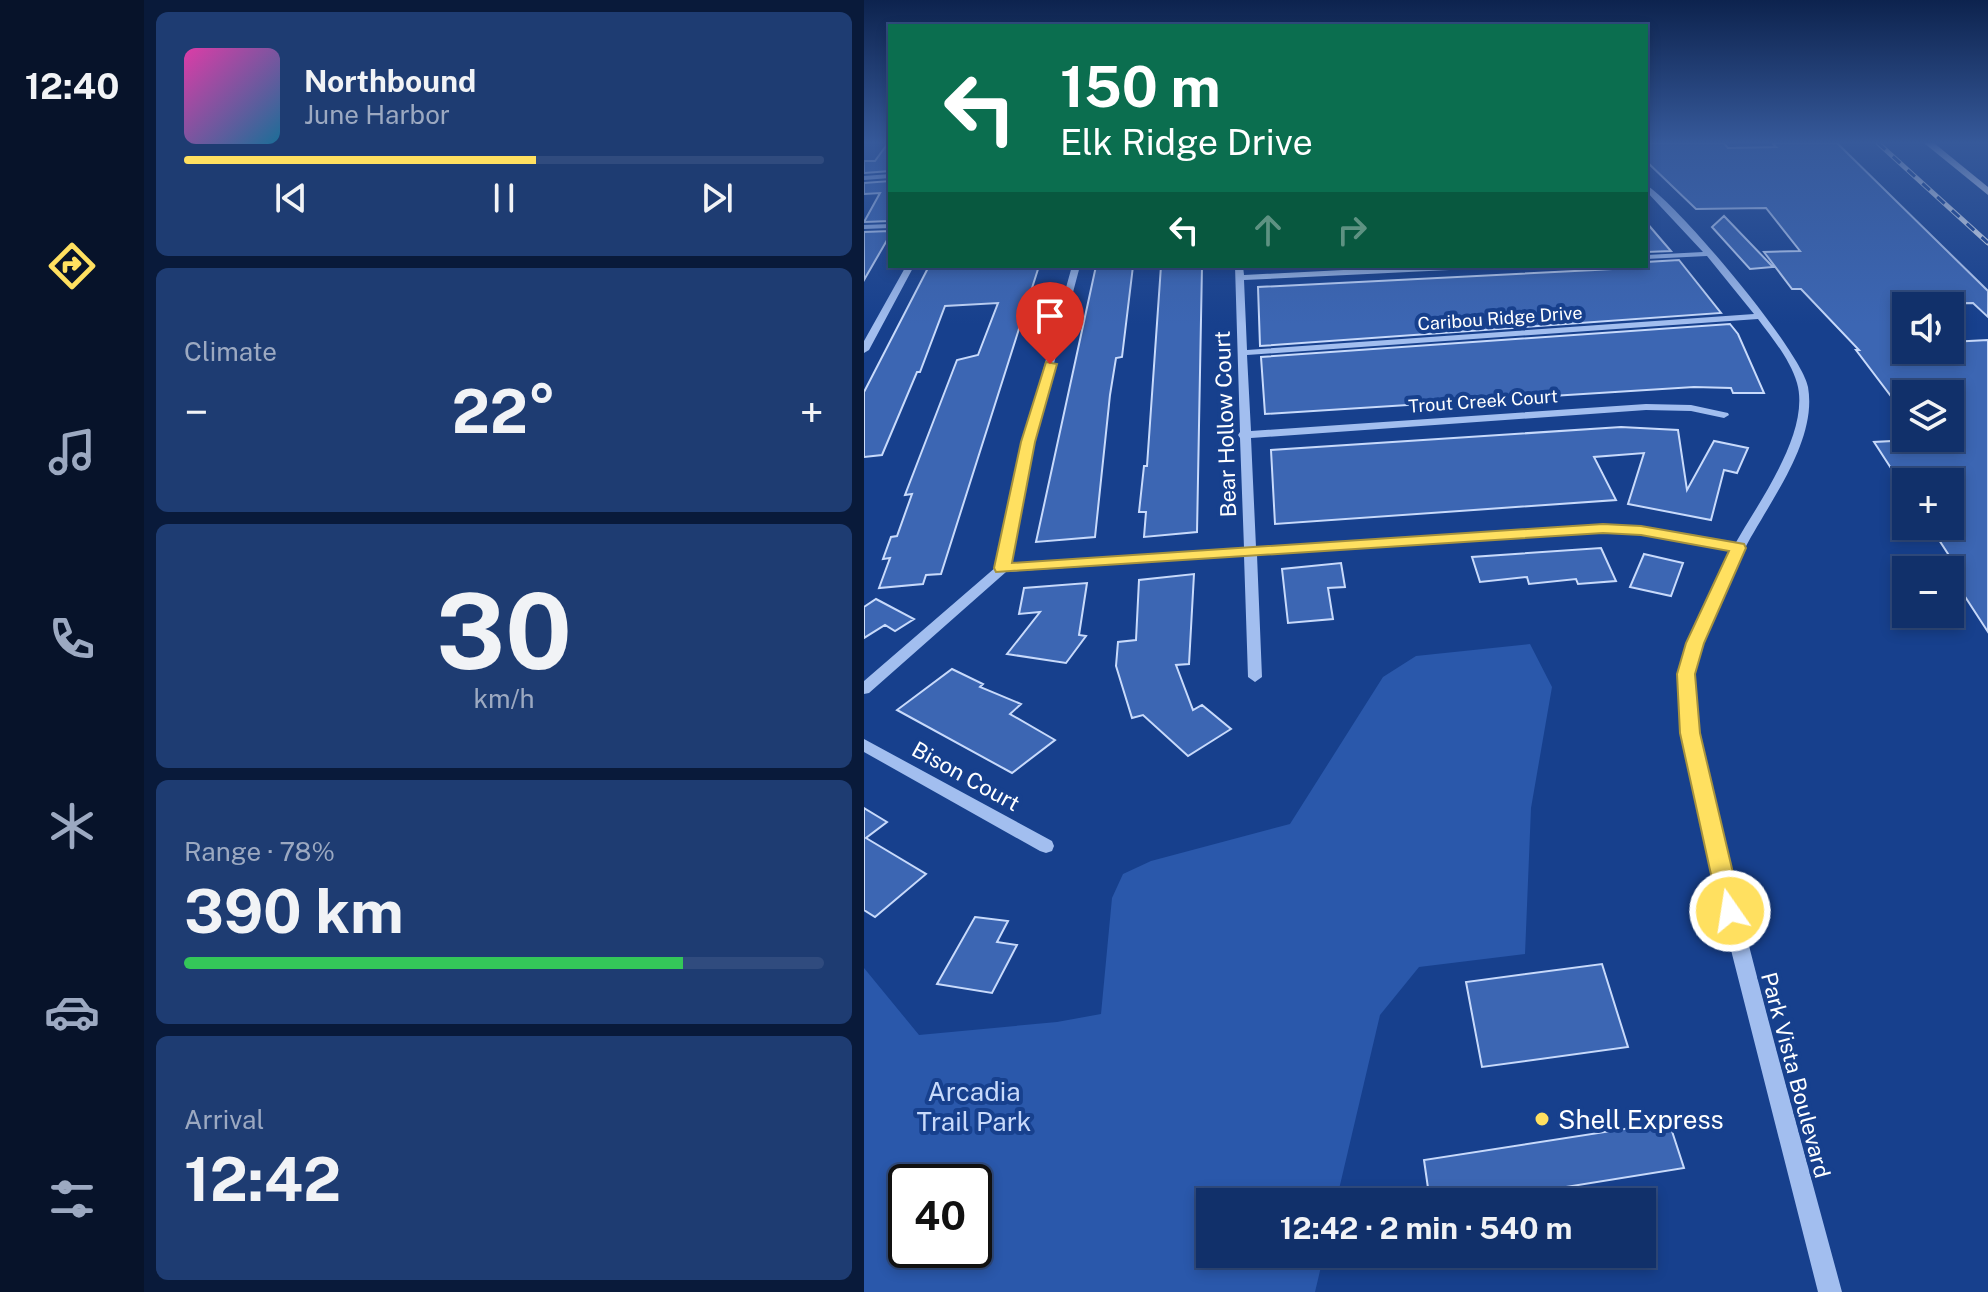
<!DOCTYPE html>
<html lang="en">
<head>
<meta charset="utf-8">
<style>
  :root { --surface:#11306a; --page:#1e3c72; --text:#f1f3f6; --muted:#9ca9c1; --line:#304b7e; --accent:#ffe060 }
  body { margin:0; font-family:"Public Sans",sans-serif; background:var(--page); color:var(--text); height:100vh; display:flex; flex-direction:column; font-size:30px; white-space:nowrap }
  * { box-sizing:border-box; margin:0 }
  p { font-size:26px; color:var(--muted) }
  .icon { flex:none; width:44px; height:44px; fill:none; stroke:currentColor; stroke-width:2; stroke-linecap:round; stroke-linejoin:round }
  .map { position:relative; flex:1; overflow:hidden }
  .details { display:flex; flex-direction:column; gap:12px; padding:12px; background:#091a3a; width:720px }
  .details>* { flex:none }
  .guide { position:absolute; left:24px; top:24px; width:760px; height:244px; border-radius:0px; box-shadow:0 4px 12px #0003,0 0 0 2px var(--line); background:#0b6e4f; color:#fff; overflow:hidden }
  .fabs { position:absolute; left:1028px; top:292px; display:grid; gap:16px }
  .fabs a { display:grid; place-items:center; width:72px; height:72px; border-radius:0px; background:var(--surface); box-shadow:0 4px 12px #0003,0 0 0 2px var(--line); font-size:40px }
  .speed { position:absolute; left:24px; top:1164px; display:flex; gap:16px; font-size:40px; font-weight:700; text-align:center }
  .speed>* { display:grid; place-content:center; width:104px; height:104px; border-radius:50%; background:var(--surface); box-shadow:0 4px 12px #0003,0 0 0 2px var(--line); line-height:1 }
  .speed .limit { border:4px solid #111; border-radius:12px; background:#fff; color:#111 }
  .pin { position:absolute; display:grid; place-items:center; width:68px; height:68px; color:#fff; margin:-82px -34px; border-radius:50% 50% 50% 0; rotate:-45deg; box-shadow:0 0 8px #0007 }
  .pin .icon { rotate:45deg }
  .me { position:absolute; width:88px; margin:-44px; rotate:347deg; stroke-linejoin:round; filter:drop-shadow(0 0 6px #0008) }
  .turn { display:flex; align-items:center; gap:28px; height:168px; padding:0 40px; font-size:36px }
  .turn .icon { width:104px; height:104px; stroke-width:2.5 }
  .turn b { display:block; font-size:56px; line-height:68px }
  .lanes { display:flex; align-items:center; height:76px; padding:0 40px; background:#0003; justify-content:center; gap:40px; direction:ltr }
  .lanes .off { opacity:.35 }
  .big { font-size:60px; font-weight:700; line-height:1.1 }
  .details .widget { flex:1; display:flex; flex-direction:column; justify-content:center; gap:12px; min-width:0; padding:0 28px; border-radius:12px; background:var(--page) }
  .details .dial { align-items:center; gap:0 }
  .dial b { font-size:104px; line-height:1 }
  .song { display:flex; align-items:center; gap:24px }
  .cover { width:96px; height:96px; border-radius:12px; background:linear-gradient(135deg,hsl(320 70% 55%),hsl(200 70% 35%)) }
  .played { height:8px; border-radius:4px; background:linear-gradient(90deg,var(--accent) 55%,var(--line) 55%) }
  .keys { display:flex; justify-content:space-around; direction:ltr }
  .heat { display:flex; justify-content:space-between; align-items:center; font-size:44px; direction:ltr }
  .charge { height:12px; border-radius:6px; background:linear-gradient(90deg,#34c759 78%,var(--line) 0) }
  .trip { position:absolute; left:332px; top:1188px; width:460px; height:80px; border-radius:0px; background:var(--surface); box-shadow:0 4px 12px #0003,0 0 0 2px var(--line); font-weight:700; line-height:80px; text-align:center }
  main { display:flex; flex:1; min-height:0 }
  .menu { display:flex; flex-direction:column; width:144px; justify-content:space-around; align-items:center; background:#07132a; color:var(--muted) }
  .menu .icon { width:56px; height:56px }
  .menu .active { color:var(--accent) }
  .menu b { font-size:36px; color:var(--text) }
  .map>svg:first-child { display:block }
</style>
</head>
<body>
<main>
<nav class="menu">
<b>12:40</b>
<svg class="icon active" aria-label="directions" viewBox="0 0 24 24"><path d="M12 3l9 9-9 9-9-9zM9 14v-3h6M13 9l2 2-2 2"/></svg>
<svg class="icon" aria-label="music" viewBox="0 0 24 24"><path d="M9 18V5l10-2v13"/><circle cx="6" cy="18" r="3"/><circle cx="16" cy="16" r="3"/></svg>
<svg class="icon" aria-label="phone" viewBox="0 0 24 24"><path d="M5 4h4l2 5-3 2q2 4 5 5l2-3 5 2v4C11 20 4 13 5 4z"/></svg>
<svg class="icon" aria-label="climate" viewBox="0 0 24 24"><path d="M12 3v18M4 7l16 10M4 17L20 7"/></svg>
<svg class="icon" aria-label="car" viewBox="0 0 24 24"><path d="M5 17H2v-5l4-1 3-4h7l3 4 3 1v5h-3M9 17h6M6 11h13"/><circle cx="7" cy="17" r="2"/><circle cx="17" cy="17" r="2"/></svg>
<svg class="icon" aria-label="filters" viewBox="0 0 24 24"><path d="M4 7h16M4 17h16"/><circle cx="9" cy="7" r="2"/><circle cx="15" cy="17" r="2"/></svg>
</nav>
<section class="details">
<div class="widget">
<div class="song"><i class="cover"></i><div><b>Northbound</b><p>June Harbor</p></div></div>
<div class="played"></div>
<div class="keys"><svg class="icon" aria-label="previous" viewBox="0 0 24 24"><path d="M18 5L8 12l10 7zM5 5v14"/></svg><svg class="icon" aria-label="pause" viewBox="0 0 24 24"><path d="M8 5v14M16 5v14"/></svg><svg class="icon" aria-label="next" viewBox="0 0 24 24"><path d="M6 5l10 7-10 7zM19 5v14"/></svg></div>
</div>
<div class="widget"><p>Climate</p>
<div class="heat"><a>−</a><b class="big">22°</b><a>+</a></div>
</div>
<div class="widget dial"><b>30</b><p>km/h</p></div>
<div class="widget"><p>Range · 78%</p><b class="big">390 km</b><div class="charge"></div></div>
<div class="widget"><p>Arrival</p><b class="big">12:42</b></div>
</section>
<div class="map">
<svg width="1124" height="1292" viewBox="0 0 1124 1292">
  <rect width="100%" height="100%" fill="#17408d"/>
  <path fill="#2a58ab" fill-rule="evenodd" d="M 666,644 L 688,687 L 667,808 L 661,954 L 555,967 L 516,1015 L 472,1202 L 346,1202 L 346,1254 L 460,1254 L 451,1292 L 0,1292 L 0,968 L 55,1035 L 193,1022 L 237,1014 L 248,898 L 259,874 L 287,861 L 426,824 L 519,677 L 552,656 ZM 42,1182 L 110,1182 L 110,1250 L 42,1250 Z"/>
  <path fill="#3c66b3" stroke="#c8dafb" stroke-width="2" d="M 24,143 L 26,171 L 0,173 L 0,161 L 11,161 Z
    M 782,143 L 860,143 L 864,148 L 912,147 L 908,143 L 973,143 L 1124,291 L 1124,317 L 1109,303 L 1042,304 L 1042,350 L 1086,350 L 1086,342 L 1124,340 L 1124,632 L 1087,575 L 1097,574 L 1066,526 L 1086,526 L 1086,482 L 1036,482 L 1010,442 L 1086,438 L 1086,394 L 1042,394 L 1042,416 L 992,350 L 995,350 L 937,289 L 928,289 L 900,252 L 936,251 L 902,208 L 832,209 L 782,161 Z
    M 26,181 L 26,221 L 0,222 L 16,193 L 0,194 L 0,183 Z
    M 860,216 L 909,267 L 886,269 L 848,227 Z
    M 782,222 L 800,243 L 807,251 L 782,252 Z
    M 26,231 L 26,235 L 0,280 L 0,232 Z
    M 815,260 L 857,313 L 396,346 L 394,287 L 731,270 L 782,267 L 782,262 Z
    M 65,266 L 175,266 L 77,574 L 62,575 L 59,584 L 15,588 L 26,558 L 19,559 L 27,537 L 33,536 L 48,494 L 41,495 L 93,360 L 114,355 L 134,303 L 81,306 L 56,372 L 53,372 L 18,455 L 0,457 L 0,392 Z
    M 232,266 L 269,266 L 258,357 L 252,358 L 246,395 L 231,537 L 172,542 Z
    M 297,266 L 338,266 L 333,532 L 280,537 L 282,512 L 275,512 L 280,466 L 283,466 Z
    M 866,324 L 874,334 L 900,393 L 869,393 L 867,388 L 830,387 L 401,414 L 397,357 Z
    M 757,427 L 814,430 L 823,490 L 850,441 L 884,448 L 873,473 L 860,470 L 847,520 L 764,504 L 780,453 L 730,457 L 752,500 L 411,524 L 407,450 Z
    M 737,548 L 752,581 L 714,584 L 712,579 L 665,584 L 663,577 L 616,582 L 608,557 Z
    M 780,554 L 819,563 L 807,596 L 766,587 Z
    M 477,563 L 481,587 L 464,588 L 469,619 L 424,623 L 418,569 Z
    M 330,574 L 325,664 L 312,665 L 329,710 L 338,705 L 367,729 L 324,756 L 279,715 L 268,718 L 252,666 L 254,642 L 272,640 L 275,580 Z
    M 223,583 L 215,635 L 222,636 L 202,663 L 143,654 L 176,612 L 155,614 L 160,588 Z
    M 12,599 L 50,619 L 31,631 L 21,625 L 0,638 L 0,607 Z
    M 88,669 L 119,684 L 116,687 L 157,704 L 146,714 L 191,740 L 148,773 L 33,710 Z
    M 0,808 L 23,822 L 2,838 L 62,874 L 11,917 L 0,910 Z
    M 111,917 L 144,921 L 133,942 L 153,945 L 128,993 L 73,984 Z
    M 738,964 L 764,1047 L 618,1067 L 602,982 Z
    M 805,1122 L 820,1168 L 609,1202 L 566,1202 L 560,1160 Z"/>
  <g fill="none" stroke-linecap="round" stroke-linejoin="round">
    <path fill="#a2beef" fill-rule="evenodd" d="M 26,174 L 26,178 L 0,180 L 0,176 Z
      M 782,185 C 814,204 938,352 944,387 C 954,443 901,507 878,554 C 866,576 858,599 848,621 C 841,637 831,654 829,672 C 823,734 848,798 863,857 C 898,1003 939,1147 978,1292 L 954,1292 L 868,954 L 822,757 L 815,713 L 814,693 L 818,659 L 867,550 L 777,535 L 739,532 L 393,555 L 398,677 L 391,682 L 384,677 L 380,556 L 142,572 L 5,693 L 0,694 L 0,681 L 132,567 L 159,442 L 208,266 L 216,266 L 169,442 L 145,564 L 380,548 L 376,438 L 374,435 L 376,432 L 371,266 L 379,266 L 380,275 L 558,266 L 610,266 L 606,269 L 380,280 L 383,350 L 890,314 L 843,256 L 782,259 L 782,255 L 839,252 L 782,191 ZM 894,319 C 908,338 926,359 933,383 C 947,432 894,503 871,544 L 777,527 L 739,524 L 392,547 L 387,438 L 782,410 L 827,411 L 860,418 L 865,415 L 864,413 L 827,405 L 782,404 L 387,431 L 383,355 Z
      M 26,224 L 26,228 L 0,229 L 0,225 Z
      M 42,266 L 50,266 L 5,350 L 0,353 L 0,341 Z
      M 0,739 L 188,841 L 190,846 L 188,851 L 182,853 L 176,851 L 0,752 Z"/>
    <path fill="#eaf0ff" fill-rule="evenodd" d="M 1060,143 L 1070,143 L 1124,187 L 1124,195 Z"/>
    <defs>
      <path id="rail" d="M 1014,143 L 1124,243"/>
    </defs>
    <use href="#rail" stroke="#fff" stroke-width="5"/>
    <use href="#rail" stroke="#17408d" stroke-width="3" stroke-dasharray="10" stroke-linecap="butt"/>
  </g>
  <linearGradient id="sky" x2="0" y2="1"><stop stop-color="#0d234e"/><stop offset="0.44" stop-color="#36599a"/><stop offset="1" stop-color="#36599a" stop-opacity="0"/></linearGradient>
  <rect width="1124" height="324" fill="url(#sky)"/>
  <path fill="#ffe060" stroke="#a6923e" stroke-width="2" d="M 182,362 L 193,364 L 171,442 L 148,563 L 739,524 L 777,526 L 880,544 L 882,548 L 840,643 L 831,674 L 836,733 L 878,911 L 874,918 L 866,921 L 858,918 L 855,911 L 816,733 L 813,674 L 822,643 L 865,551 L 777,535 L 739,533 L 132,572 L 130,568 L 157,442 Z"/>
  <circle fill="#ffe060" stroke="#17408d" stroke-width="3" cx="678" cy="1119" r="8"/>
  <g text-anchor="middle" dominant-baseline="central" stroke-width="8" stroke-linejoin="round" paint-order="stroke">
    <g font-size="18" fill="#fff" stroke="#17408d">
      <text transform="translate(636 318) rotate(-4)">Caribou Ridge Drive</text>
      <text transform="translate(619 401) rotate(-4)">Trout Creek Court</text>
    </g>
    <g font-size="22" fill="#fff" stroke="#17408d">
      <text transform="translate(361 424) rotate(-92)">Bear Hollow Court</text>
      <text transform="translate(102 776) rotate(29)">Bison Court</text>
      <text transform="translate(932 1075) rotate(75)">Park Vista Boulevard</text>
    </g>
    <g font-size="26" fill="#c8dafb" stroke="#17408d">
      <text x="110" y="1091">Arcadia<tspan x="110" dy="30">Trail Park</tspan></text>
    </g>
    <g font-size="26" fill="#fff" stroke="#17408d" text-anchor="start">
      <text x="694" y="1119">Shell Express</text>
    </g>
  </g>
</svg>
<div class="fabs">
<a><svg class="icon" aria-label="sound" viewBox="0 0 24 24"><path d="M4 9h4l5-4v14l-5-4H4zM17 9q2 3 0 6"/></svg></a>
<a><svg class="icon" aria-label="layers" viewBox="0 0 24 24"><path d="M12 4l9 5-9 5-9-5zM3 14l9 5 9-5"/></svg></a>
<a>+</a>
<a>−</a>
</div>
<div class="speed"><div class="limit">40</div></div>
<div class="pin" style="left:186px;top:364px;background:#d93025"><svg class="icon" aria-label="arrive" viewBox="0 0 24 24"><path d="M6 21V4h12l-3 4 3 4H6"/></svg></div>
<svg class="me" style="left:866px;top:911px" viewBox="-20 -20 40 40"><circle r="17" fill="#ffe060" stroke="#fff" stroke-width="3"/><path d="M0-11L8 9 0 5-8 9z" fill="#fff"/></svg>
<div class="trip">12:42 · 2 min · 540 m</div>
<div class="guide">
<div class="turn"><svg class="icon" aria-label="left" viewBox="0 0 24 24"><path d="M17 20v-9H6M10 6l-5 5 5 5"/></svg><div><b>150 m</b>Elk Ridge Drive</div></div>
<div class="lanes"><svg class="icon" aria-label="left" viewBox="0 0 24 24"><path d="M17 20v-9H6M10 6l-5 5 5 5"/></svg><svg class="icon off" aria-label="ahead" viewBox="0 0 24 24"><path d="M12 20V5M6 11l6-6 6 6"/></svg><svg class="icon off" aria-label="right" viewBox="0 0 24 24"><path d="M7 20v-9h11M14 6l5 5-5 5"/></svg></div>
</div>
</div>
</main>
</body>
</html>
